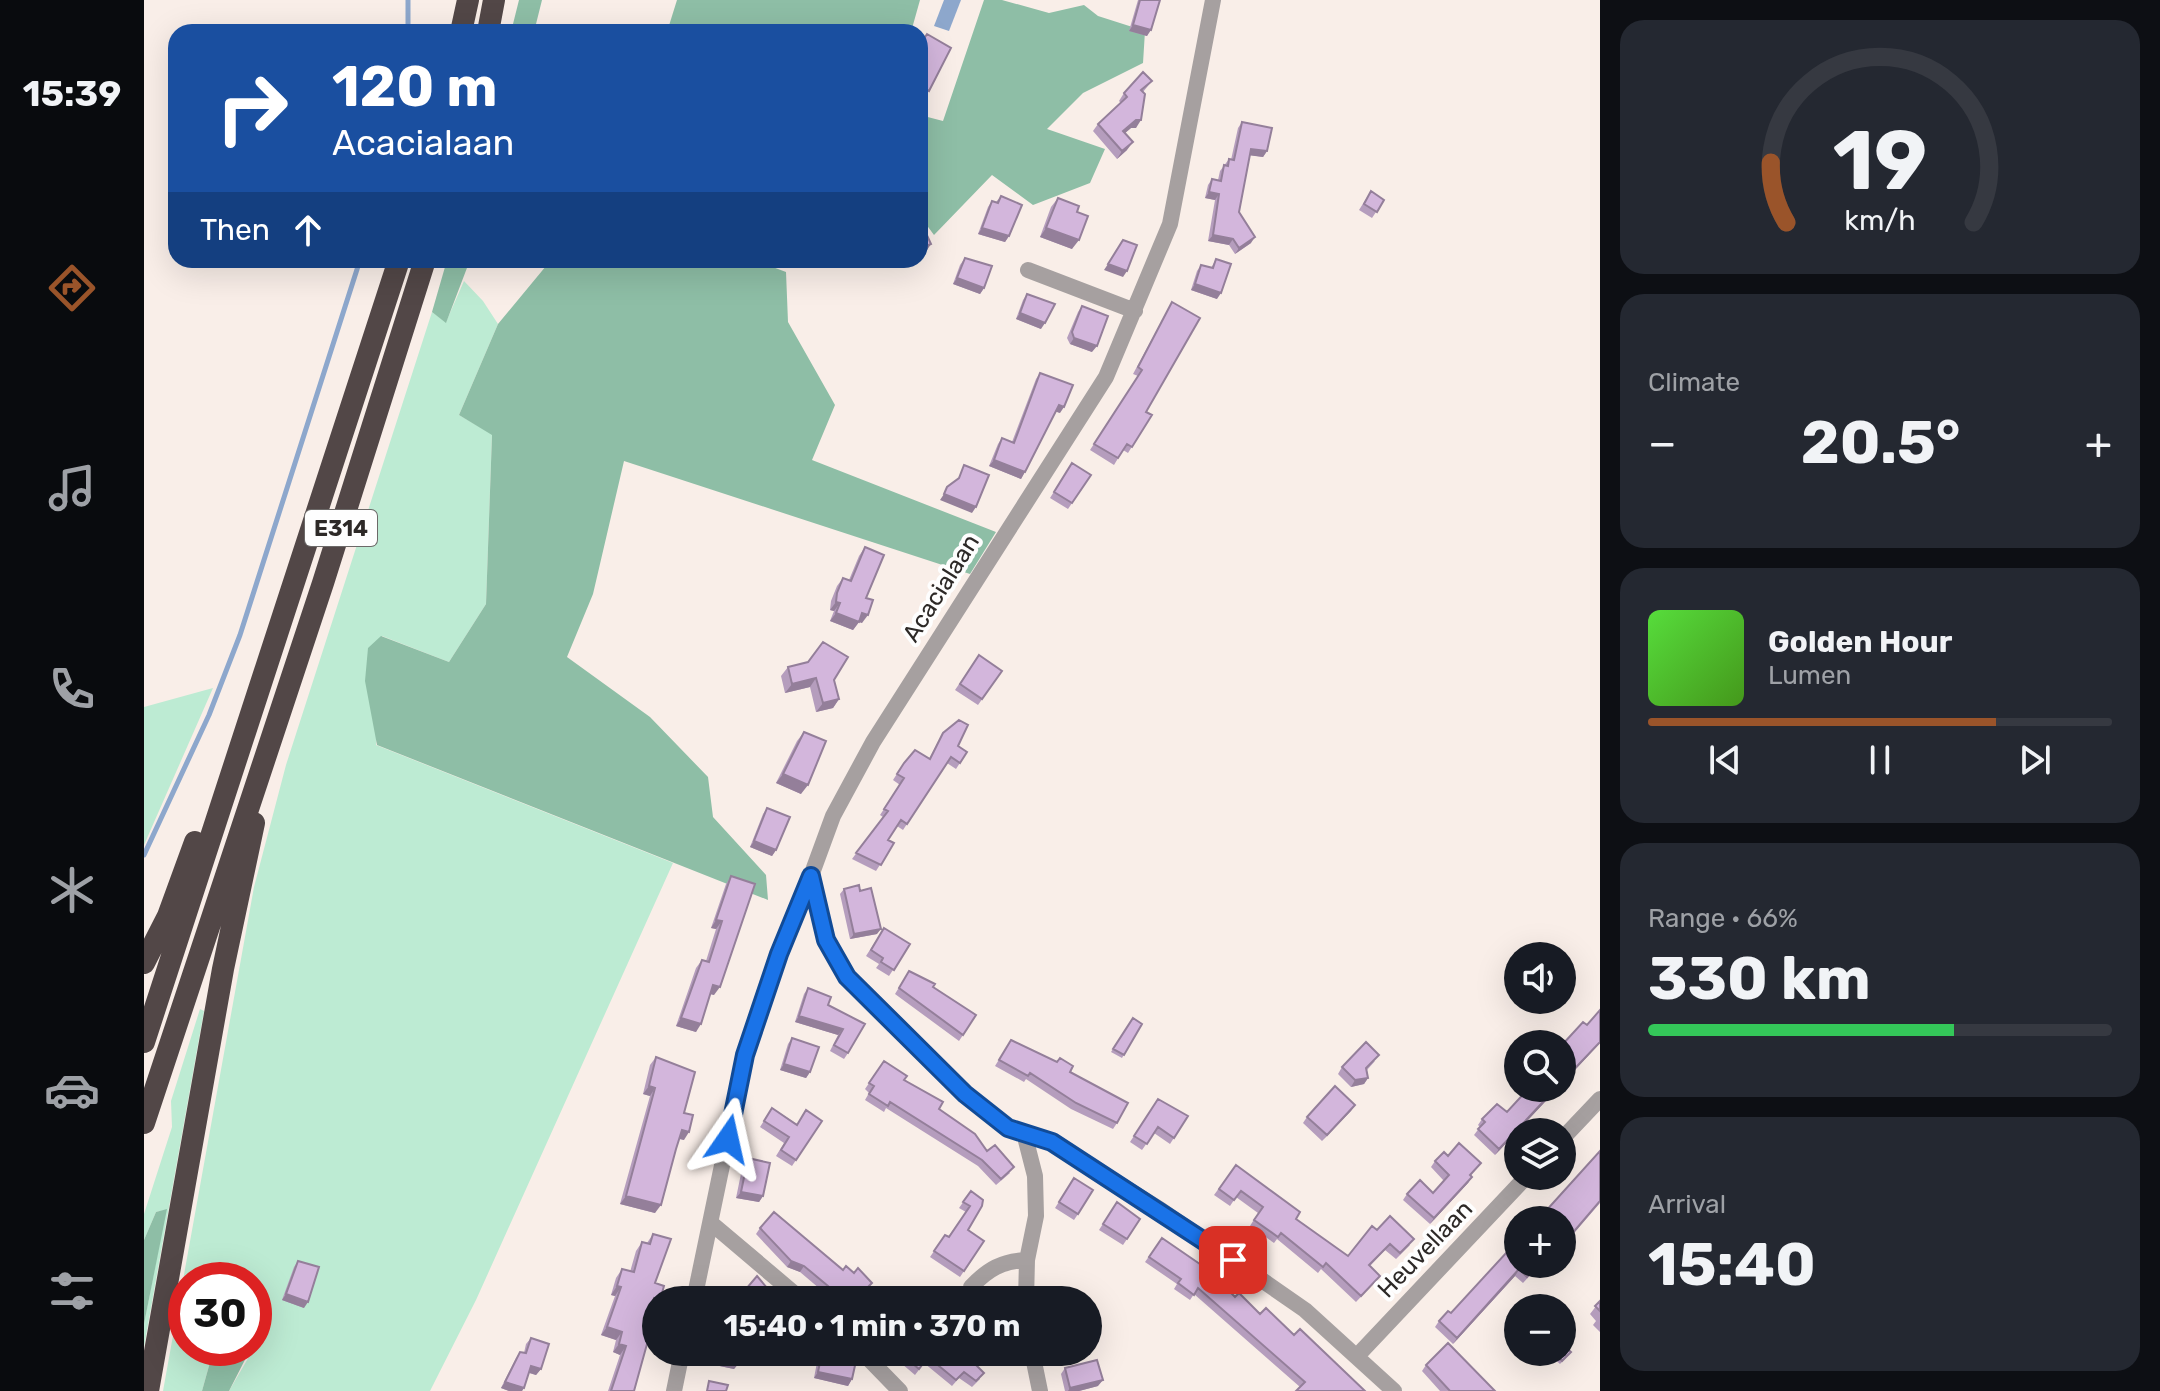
<!DOCTYPE html>
<html lang="en">
<head>
<meta charset="utf-8">
<style>
  :root { --surface:#171b24; --page:#242831; --text:#f1f3f6; --muted:#9ea1a6; --line:#363941; --accent:#9a542a }
  body { margin:0; font-family:Rubik,sans-serif; background:var(--page); color:var(--text); height:100vh; display:flex; flex-direction:column; font-size:30px; white-space:nowrap }
  * { box-sizing:border-box; margin:0 }
  p { font-size:26px; color:var(--muted) }
  .icon { flex:none; width:44px; height:44px; fill:none; stroke:currentColor; stroke-width:2; stroke-linecap:round; stroke-linejoin:round }
  .map { position:relative; flex:1; overflow:hidden }
  .sheet { display:flex; flex-direction:column; gap:20px; padding:20px; background:#0d0f14; width:560px }
  .sheet>* { flex:none }
  .banner { position:absolute; left:24px; top:24px; width:760px; height:244px; border-radius:24px; box-shadow:0 8px 32px #0002; background:#1a4fa0; color:#fff; overflow:hidden }
  .tools { position:absolute; left:1360px; top:942px; display:grid; gap:16px }
  .tools a { display:grid; place-items:center; width:72px; height:72px; border-radius:50%; background:var(--surface); box-shadow:0 8px 32px #0002; font-size:40px }
  .speed { position:absolute; left:24px; top:1262px; display:flex; gap:16px; font-size:40px; font-weight:700; text-align:center }
  .speed>* { display:grid; place-content:center; width:104px; height:104px; border-radius:50%; background:var(--surface); box-shadow:0 8px 32px #0002; line-height:1 }
  .speed .limit { border:12px solid #d22; background:#fff; color:#111 }
  .pin { position:absolute; display:grid; place-items:center; width:68px; height:68px; color:#fff; margin:-34px; border-radius:16px; box-shadow:0 4px 12px #0006 }
  .me { position:absolute; width:88px; margin:-44px; rotate:11deg; stroke-linejoin:round; filter:drop-shadow(0 0 6px #0008) }
  .turn { display:flex; align-items:center; gap:28px; height:168px; padding:0 32px; font-size:36px }
  .turn .icon { width:104px; height:104px; stroke-width:2.5 }
  .turn b { display:block; font-size:56px; line-height:68px }
  .then { display:flex; align-items:center; height:76px; padding:0 32px; background:#0003; gap:16px; font-size:30px }
  .big { font-size:60px; font-weight:700; line-height:1.1 }
  .sheet .card { flex:1; display:flex; flex-direction:column; justify-content:center; gap:12px; min-width:0; padding:0 28px; border-radius:24px; background:var(--page) }
  .sheet .dial { align-items:center; gap:0 }
  .dial svg { height:208px; overflow:visible; fill:none; stroke:var(--line); stroke-width:7; stroke-linecap:round; text-anchor:middle }
  .dial text { fill:var(--text); stroke:none }
  .song { display:flex; align-items:center; gap:24px }
  .cover { width:96px; height:96px; border-radius:12px; background:linear-gradient(135deg,hsl(110 70% 55%),hsl(100 70% 35%)) }
  .played { height:8px; border-radius:4px; background:linear-gradient(90deg,var(--accent) 75%,var(--line) 75%) }
  .keys { display:flex; justify-content:space-around; direction:ltr }
  .heat { display:flex; justify-content:space-between; align-items:center; font-size:44px; direction:ltr }
  .charge { height:12px; border-radius:6px; background:linear-gradient(90deg,#34c759 66%,var(--line) 0) }
  .trip { position:absolute; left:498px; top:1286px; width:460px; height:80px; border-radius:40px; background:var(--surface); box-shadow:0 8px 32px #0002; font-weight:700; line-height:80px; text-align:center }
  main { display:flex; flex:1; min-height:0 }
  .dock { display:flex; flex-direction:column; width:144px; justify-content:space-around; align-items:center; background:#090b0e; color:var(--muted) }
  .dock .icon { width:56px; height:56px }
  .dock .on { color:var(--accent) }
  .dock b { font-size:36px; color:var(--text) }
  .map>svg:first-child { display:block }
</style>
</head>
<body>
<main>
<nav class="dock">
<b>15:39</b>
<svg class="icon on" aria-label="directions" viewBox="0 0 24 24"><path d="M12 3l9 9-9 9-9-9zM9 14v-3h6M13 9l2 2-2 2"/></svg>
<svg class="icon" aria-label="music" viewBox="0 0 24 24"><path d="M9 18V5l10-2v13"/><circle cx="6" cy="18" r="3"/><circle cx="16" cy="16" r="3"/></svg>
<svg class="icon" aria-label="phone" viewBox="0 0 24 24"><path d="M5 4h4l2 5-3 2q2 4 5 5l2-3 5 2v4C11 20 4 13 5 4z"/></svg>
<svg class="icon" aria-label="climate" viewBox="0 0 24 24"><path d="M12 3v18M4 7l16 10M4 17L20 7"/></svg>
<svg class="icon" aria-label="car" viewBox="0 0 24 24"><path d="M5 17H2v-5l4-1 3-4h7l3 4 3 1v5h-3M9 17h6M6 11h13"/><circle cx="7" cy="17" r="2"/><circle cx="17" cy="17" r="2"/></svg>
<svg class="icon" aria-label="filters" viewBox="0 0 24 24"><path d="M4 7h16M4 17h16"/><circle cx="9" cy="7" r="2"/><circle cx="15" cy="17" r="2"/></svg>
</nav>
<div class="map">
<svg width="1456" height="1391" viewBox="0 0 1456 1391">
  <rect width="100%" height="100%" fill="#f9eee8"/>
  <path fill="#bdebd3" d="M 320,281 L 339,301 L 354,324 L 315,415 L 348,434 L 342,604 L 305,662 L 238,636 L 232,745 L 529,863 L 332,1300 L 286,1391 L 85,1391 L 110,1348 L 118,1312 L 110,1312 L 110,1280 L 42,1280 L 42,1348 L 70,1348 L 58,1391 L 19,1391 L 110,887 L 142,765 L 288,312 L 302,322 Z
    M 69,688 L 0,845 L 0,707 Z
    M 56,1009 L 60,1011 L 0,1347 L 0,1324 L 22,1210 L 12,1212 L 0,1240 L 0,1214 L 28,1127 L 27,1101 Z"/>
  <path fill="#8ebea6" d="M 375,0 L 398,0 L 390,32 L 367,32 Z
    M 533,0 L 776,0 L 767,32 L 523,32 Z
    M 840,0 L 858,0 L 905,13 L 940,5 L 954,16 L 1001,31 L 999,63 L 939,93 L 903,129 L 961,149 L 946,183 L 889,205 L 848,175 L 790,235 L 776,216 L 776,115 L 799,121 Z
    M 303,260 L 326,260 L 302,323 L 288,312 Z
    M 407,260 L 610,260 L 642,272 L 644,322 L 691,405 L 668,460 L 852,532 L 826,574 L 480,461 L 449,594 L 423,657 L 506,717 L 564,777 L 569,817 L 622,875 L 624,900 L 233,745 L 221,681 L 224,648 L 237,636 L 305,662 L 342,604 L 348,435 L 315,415 L 354,324 Z
    M 23,1209 L 0,1324 L 0,1240 L 12,1212 Z
    M 70,1348 L 107,1348 L 85,1391 L 58,1391 Z"/>
  <path fill="#8da7cc" d="M 800,0 L 817,0 L 805,31 L 790,26 Z"/>
  <g fill="none" stroke-linecap="round" stroke-linejoin="round">
    <path stroke="#8da7cc" stroke-width="5" d="M 264,32 L 264,0
      M 0,855 L 65,715 L 96,635 L 216,260"/>
    <path stroke="#a6a0a0" stroke-width="16" d="M 1069,0 L 1026,224 L 962,377 L 729,742 L 689,816 L 667,876 L 682,940 L 703,977 L 821,1094 L 864,1128 L 908,1142 L 1017,1210 L 1161,1310 L 1250,1391
      M 884,270 L 991,311
      M 880,1133 L 891,1176 L 892,1216 L 883,1260 L 882,1300
      M 1418,1139 L 1456,1099
      M 567,1223 L 658,1300
      M 827,1287 C 844,1269 858,1261 883,1260
      M 550,1300 L 601,1055 L 635,954 L 667,876
      M 718,1352 L 756,1391
      M 888,1352 L 896,1391
      M 1214,1355 L 1383,1176
      M 530,1391 L 538,1352"/>
    <path stroke="#524747" stroke-width="22" d="M 317,32 L 324,0
      M 344,32 L 350,0
      M 0,963 L 24,916 L 51,842
      M 0,1042 L 255,260
      M 0,1123 L 179,583 L 281,260
      M 4,1391 L 79,969 L 110,823"/>
  </g>
  <path fill="#b59dbd" d="M 994,0 L 1016,0 L 1003,36 L 985,31 Z
    M 783,34 L 785,91 L 779,100 L 776,98 L 776,44 Z
    M 1008,81 L 999,92 L 992,128 L 987,128 L 981,133 L 983,150 L 973,159 L 949,131 L 954,124 L 977,103 L 975,101 L 980,93 Z
    M 1098,122 L 1123,151 L 1119,157 L 1106,155 L 1095,212 L 1107,243 L 1091,254 L 1085,245 L 1064,241 L 1071,200 L 1061,198 L 1064,185 L 1068,179 L 1074,180 L 1076,171 L 1085,159 L 1087,160 L 1094,128 Z
    M 1227,191 L 1240,200 L 1228,218 L 1215,210 Z
    M 857,196 L 865,236 L 861,242 L 834,234 L 844,207 L 848,201 L 852,202 Z
    M 914,198 L 933,212 L 928,249 L 896,237 L 907,207 Z
    M 821,258 L 840,288 L 836,294 L 809,284 L 816,265 Z
    M 1072,259 L 1073,299 L 1047,290 L 1053,271 L 1057,265 L 1067,268 Z
    M 883,294 L 897,329 L 872,319 L 879,300 Z
    M 1028,302 L 1002,412 L 1008,415 L 984,453 L 979,450 L 970,465 L 946,450 L 994,376 L 989,374 Z
    M 938,306 L 948,352 L 926,344 L 923,338 L 934,312 Z
    M 896,373 L 916,413 L 911,411 L 877,479 L 845,466 L 854,444 L 858,438 L 868,442 L 892,379 Z
    M 928,463 L 947,475 L 924,509 L 906,498 Z
    M 721,547 L 722,598 L 718,623 L 715,622 L 709,630 L 686,621 L 690,611 L 686,610 L 687,601 L 693,586 L 699,578 L 705,580 L 715,556 Z
    M 835,655 L 858,671 L 834,705 L 811,690 Z
    M 644,667 L 690,680 L 695,699 L 689,708 L 672,712 L 666,687 L 641,693 L 637,676 Z
    M 660,732 L 657,794 L 632,783 L 653,741 Z
    M 799,733 L 814,746 L 823,752 L 812,769 L 803,763 L 759,830 L 753,826 L 744,840 L 750,843 L 732,871 L 708,859 L 739,817 L 736,815 L 756,785 L 749,780 L 760,763 L 785,759 Z
    M 623,808 L 632,850 L 628,856 L 606,847 L 619,814 Z
    M 587,876 L 570,995 L 566,994 L 552,1032 L 532,1026 L 552,968 L 558,960 L 562,961 L 572,929 L 567,928 L 582,884 Z
    M 700,889 L 716,891 L 733,934 L 706,939 L 696,894 Z
    M 740,928 L 766,944 L 745,976 L 732,968 L 735,964 L 722,956 Z
    M 765,971 L 789,987 L 819,1035 L 815,1041 L 751,994 Z
    M 664,988 L 684,1005 L 704,1053 L 700,1059 L 686,1051 L 694,1035 L 651,1022 L 660,994 Z
    M 989,1018 L 998,1024 L 978,1058 L 967,1052 Z
    M 648,1038 L 666,1072 L 662,1078 L 636,1070 L 644,1044 Z
    M 867,1040 L 926,1072 L 973,1123 L 969,1129 L 927,1109 L 882,1079 L 880,1082 L 851,1066 Z
    M 512,1057 L 540,1113 L 540,1140 L 535,1139 L 511,1213 L 476,1204 L 506,1096 L 499,1094 L 506,1065 Z
    M 740,1061 L 843,1151 L 866,1173 L 852,1185 L 834,1166 L 742,1108 L 740,1112 L 721,1100 L 725,1093 L 721,1089 Z
    M 1231,1061 L 1223,1070 L 1224,1078 L 1220,1084 L 1207,1087 L 1194,1074 L 1198,1067 Z
    M 1414,1088 L 1351,1155 L 1330,1135 L 1336,1127 L 1334,1125 L 1338,1119 L 1363,1112 Z
    M 1014,1099 L 1044,1116 L 1026,1144 L 1010,1133 L 998,1150 L 986,1142 Z
    M 1211,1105 L 1178,1141 L 1159,1123 L 1163,1117 Z
    M 628,1108 L 653,1124 L 678,1121 L 648,1166 L 632,1156 L 640,1143 L 616,1127 Z
    M 1304,1156 L 1332,1169 L 1327,1175 L 1328,1177 L 1324,1183 L 1286,1224 L 1259,1200 L 1263,1194 L 1289,1193 L 1300,1181 L 1287,1167 L 1291,1161 Z
    M 604,1158 L 619,1196 L 615,1202 L 592,1198 L 599,1164 Z
    M 1092,1165 L 1152,1219 L 1204,1256 L 1233,1230 L 1266,1245 L 1252,1259 L 1241,1250 L 1226,1266 L 1231,1282 L 1212,1302 L 1177,1269 L 1174,1273 L 1133,1239 L 1130,1243 L 1106,1226 L 1114,1213 L 1092,1197 L 1086,1206 L 1070,1195 Z
    M 930,1178 L 934,1214 L 930,1220 L 911,1208 Z
    M 827,1191 L 824,1230 L 840,1241 L 816,1277 L 786,1257 L 801,1235 L 804,1237 L 822,1212 L 815,1208 Z
    M 973,1202 L 983,1239 L 979,1245 L 955,1230 Z
    M 1456,1203 L 1418,1247 L 1418,1220 L 1396,1219 L 1400,1213 Z
    M 616,1228 L 721,1291 L 731,1300 L 689,1300 L 656,1272 L 643,1267 L 612,1234 Z
    M 509,1234 L 511,1283 L 510,1308 L 507,1307 L 502,1324 L 490,1391 L 464,1391 L 476,1355 L 469,1352 L 472,1340 L 457,1335 L 471,1296 L 467,1295 L 472,1278 L 478,1269 L 486,1272 L 492,1251 L 498,1242 L 503,1243 Z
    M 1018,1238 L 1091,1297 L 1150,1335 L 1221,1391 L 1156,1387 L 1050,1294 L 1046,1300 L 1030,1289 L 1033,1284 L 1001,1262 Z
    M 154,1261 L 160,1308 L 138,1300 L 150,1267 Z
    M 1374,1264 L 1396,1264 L 1379,1283 L 1371,1276 L 1309,1344 L 1291,1327 L 1295,1321 Z
    M 1456,1301 L 1456,1332 L 1449,1325 L 1452,1321 L 1446,1314 Z
    M 387,1338 L 397,1369 L 392,1375 L 385,1373 L 378,1391 L 365,1391 L 357,1388 L 372,1358 L 376,1352 L 380,1353 L 382,1344 Z
    M 569,1352 L 597,1352 L 595,1363 L 590,1369 L 566,1364 Z
    M 675,1352 L 692,1352 L 691,1357 L 708,1379 L 704,1386 L 670,1378 Z
    M 744,1352 L 800,1352 L 804,1355 L 825,1358 L 836,1379 L 828,1387 L 815,1378 L 808,1386 L 780,1363 L 771,1375 Z
    M 1410,1352 L 1427,1352 L 1416,1364 L 1407,1356 Z
    M 1282,1365 L 1351,1391 L 1296,1391 L 1278,1371 Z
    M 921,1368 L 954,1386 L 935,1391 L 921,1391 L 917,1374 Z"/>
  <path fill="#947f9a" d="M 989,25 L 1007,30 L 1003,36 L 985,31 Z
    M 992,120 L 997,120 L 992,128 L 987,128 L 974,139 L 979,131 Z
    M 989,142 L 983,150 L 973,159 L 978,151 Z
    M 1107,149 L 1123,151 L 1119,157 L 1103,155 Z
    M 1065,192 L 1075,194 L 1071,200 L 1061,198 Z
    M 838,228 L 865,236 L 861,242 L 834,234 Z
    M 902,228 L 935,240 L 928,249 L 896,237 Z
    M 1069,235 L 1089,239 L 1085,245 L 1064,241 Z
    M 1111,237 L 1107,243 L 1091,254 L 1095,248 Z
    M 787,244 L 779,256 L 776,257 L 776,249 Z
    M 964,264 L 983,271 L 979,277 L 960,270 Z
    M 813,278 L 840,288 L 836,294 L 809,284 Z
    M 1051,284 L 1077,293 L 1073,299 L 1047,290 Z
    M 876,313 L 901,323 L 897,329 L 872,319 Z
    M 930,338 L 953,346 L 948,352 L 926,344 Z
    M 915,405 L 920,407 L 916,413 L 910,411 Z
    M 850,460 L 881,472 L 877,479 L 845,466 Z
    M 800,494 L 832,507 L 828,513 L 796,500 Z
    M 692,602 L 696,603 L 690,611 L 686,610 Z
    M 692,613 L 715,622 L 709,630 L 686,621 Z
    M 718,613 L 724,615 L 718,623 L 713,621 Z
    M 672,678 L 666,687 L 641,693 L 648,684 Z
    M 695,699 L 689,708 L 672,712 L 679,703 Z
    M 639,774 L 664,785 L 657,794 L 632,783 Z
    M 610,841 L 632,850 L 628,856 L 606,847 Z
    M 572,920 L 578,921 L 572,929 L 567,928 Z
    M 737,929 L 733,934 L 706,939 L 710,934 Z
    M 569,985 L 576,987 L 570,995 L 563,993 Z
    M 655,1016 L 699,1029 L 694,1035 L 651,1022 Z
    M 537,1018 L 557,1024 L 552,1032 L 532,1026 Z
    M 1456,1042 L 1456,1043 L 1418,1084 L 1418,1082 Z
    M 640,1064 L 666,1072 L 662,1078 L 636,1070 Z
    M 1224,1078 L 1220,1084 L 1207,1087 L 1211,1080 Z
    M 505,1086 L 511,1088 L 506,1096 L 499,1094 Z
    M 1412,1088 L 1414,1088 L 1351,1155 L 1355,1149 Z
    M 1211,1105 L 1207,1111 L 1178,1141 L 1183,1135 Z
    M 538,1130 L 545,1132 L 540,1140 L 533,1138 Z
    M 1328,1177 L 1324,1183 L 1286,1224 L 1290,1218 Z
    M 597,1192 L 619,1196 L 615,1202 L 592,1198 Z
    M 482,1196 L 517,1205 L 511,1213 L 476,1204 Z
    M 647,1261 L 660,1266 L 656,1272 L 643,1267 Z
    M 1375,1269 L 1371,1276 L 1309,1344 L 1313,1338 Z
    M 473,1286 L 477,1287 L 471,1296 L 467,1295 Z
    M 142,1294 L 164,1302 L 160,1308 L 138,1300 Z
    M 510,1298 L 516,1300 L 512,1300 L 512,1305 L 510,1308 L 504,1306 Z
    M 463,1327 L 478,1332 L 472,1340 L 457,1335 Z
    M 475,1344 L 482,1346 L 476,1355 L 469,1352 Z
    M 570,1358 L 595,1363 L 590,1369 L 566,1364 Z
    M 387,1366 L 397,1369 L 392,1375 L 383,1372 Z
    M 674,1372 L 708,1379 L 704,1386 L 670,1378 Z
    M 959,1380 L 954,1386 L 935,1391 L 924,1391 L 926,1388 Z
    M 361,1382 L 380,1388 L 378,1391 L 365,1391 L 357,1388 Z"/>
  <path fill="#d3b6dc" stroke="#947f9a" stroke-width="2" d="M 996,0 L 1016,0 L 1007,30 L 989,25 Z
    M 783,34 L 807,48 L 785,91 L 776,85 L 776,59 L 782,49 L 776,45 Z
    M 999,72 L 1008,81 L 997,90 L 1001,94 L 997,120 L 992,120 L 979,131 L 989,142 L 978,151 L 954,124 L 983,97 L 980,93 Z
    M 1098,122 L 1128,128 L 1123,151 L 1107,149 L 1095,212 L 1111,237 L 1095,248 L 1089,239 L 1069,235 L 1075,194 L 1065,192 L 1068,179 L 1077,181 L 1080,165 L 1084,166 L 1085,159 L 1090,160 Z
    M 776,145 L 780,147 L 776,157 Z
    M 1227,191 L 1240,200 L 1233,212 L 1220,204 Z
    M 857,196 L 878,205 L 865,236 L 838,228 L 848,201 L 854,203 Z
    M 914,198 L 935,206 L 933,212 L 944,216 L 935,240 L 902,228 Z
    M 776,220 L 787,244 L 776,249 Z
    M 979,240 L 993,245 L 983,271 L 964,264 Z
    M 821,258 L 848,266 L 840,288 L 813,278 Z
    M 1072,259 L 1087,264 L 1077,293 L 1051,284 L 1057,265 L 1069,268 Z
    M 883,294 L 911,304 L 901,323 L 876,313 Z
    M 1028,302 L 1056,318 L 1002,412 L 1008,415 L 988,447 L 983,444 L 974,458 L 950,444 L 998,370 L 994,367 Z
    M 938,306 L 964,316 L 953,346 L 930,338 L 928,332 Z
    M 896,373 L 929,385 L 920,407 L 915,405 L 881,472 L 850,460 L 858,438 L 870,443 Z
    M 928,463 L 947,475 L 928,503 L 910,492 Z
    M 820,465 L 845,475 L 832,507 L 800,494 L 803,487 L 815,478 Z
    M 721,547 L 740,555 L 722,598 L 729,600 L 724,615 L 718,613 L 715,622 L 692,613 L 696,603 L 692,602 L 693,593 L 699,578 L 707,581 Z
    M 679,642 L 704,657 L 690,680 L 695,699 L 679,703 L 672,678 L 648,684 L 644,667 L 664,662 Z
    M 835,655 L 858,671 L 838,699 L 816,684 Z
    M 815,720 L 824,725 L 814,746 L 823,752 L 816,763 L 807,757 L 763,824 L 757,820 L 744,840 L 750,843 L 737,865 L 712,853 L 744,811 L 740,809 L 760,778 L 753,774 L 760,763 L 771,750 L 786,759 L 799,733 Z
    M 660,732 L 682,741 L 664,785 L 639,774 Z
    M 623,808 L 646,817 L 632,850 L 610,841 Z
    M 587,876 L 611,884 L 576,987 L 569,985 L 557,1024 L 537,1018 L 558,960 L 565,962 L 578,921 L 572,920 Z
    M 715,885 L 716,891 L 727,888 L 737,929 L 710,934 L 700,889 Z
    M 740,928 L 766,944 L 750,970 L 737,962 L 739,958 L 727,950 Z
    M 765,971 L 791,984 L 789,987 L 832,1015 L 819,1035 L 755,988 Z
    M 664,988 L 687,997 L 684,1005 L 721,1024 L 704,1053 L 690,1045 L 699,1029 L 655,1016 Z
    M 1456,1010 L 1456,1042 L 1418,1082 L 1418,1045 L 1439,1022 L 1443,1025 Z
    M 989,1018 L 998,1024 L 980,1055 L 969,1049 Z
    M 648,1038 L 675,1047 L 666,1072 L 640,1064 Z
    M 867,1040 L 913,1062 L 916,1058 L 929,1066 L 926,1072 L 984,1103 L 973,1123 L 932,1103 L 886,1073 L 884,1076 L 855,1060 Z
    M 1222,1042 L 1235,1055 L 1222,1068 L 1224,1078 L 1211,1080 L 1198,1067 Z
    M 512,1057 L 551,1072 L 540,1113 L 549,1115 L 545,1132 L 538,1130 L 532,1149 L 517,1205 L 482,1196 L 511,1088 L 505,1086 Z
    M 740,1061 L 763,1076 L 760,1080 L 799,1102 L 795,1109 L 831,1134 L 843,1151 L 851,1145 L 870,1167 L 857,1179 L 838,1160 L 746,1102 L 744,1106 L 725,1094 L 730,1086 L 725,1083 Z
    M 1191,1086 L 1211,1105 L 1183,1135 L 1163,1117 Z
    M 1385,1088 L 1412,1088 L 1355,1149 L 1334,1129 L 1341,1122 L 1338,1119 L 1353,1104 L 1363,1112 Z
    M 1014,1099 L 1044,1116 L 1030,1138 L 1014,1127 L 1003,1144 L 990,1136 Z
    M 628,1108 L 653,1125 L 662,1110 L 678,1121 L 652,1160 L 637,1150 L 645,1137 L 620,1121 Z
    M 1315,1143 L 1337,1163 L 1326,1175 L 1328,1177 L 1290,1218 L 1263,1194 L 1276,1180 L 1289,1193 L 1305,1175 L 1291,1161 L 1300,1152 L 1304,1156 Z
    M 1456,1151 L 1456,1201 L 1421,1242 L 1418,1239 L 1418,1220 L 1407,1220 L 1400,1213 Z
    M 604,1158 L 626,1163 L 619,1196 L 597,1192 Z
    M 1092,1165 L 1156,1212 L 1152,1219 L 1204,1256 L 1228,1226 L 1233,1230 L 1246,1216 L 1270,1239 L 1256,1253 L 1246,1244 L 1225,1265 L 1236,1276 L 1217,1296 L 1182,1263 L 1179,1267 L 1137,1233 L 1134,1237 L 1110,1220 L 1119,1207 L 1097,1191 L 1090,1200 L 1075,1189 Z
    M 930,1178 L 949,1190 L 934,1214 L 915,1202 Z
    M 827,1191 L 839,1200 L 838,1206 L 824,1230 L 840,1241 L 820,1271 L 790,1251 L 801,1235 L 805,1237 L 826,1206 L 819,1202 Z
    M 973,1202 L 996,1219 L 983,1239 L 959,1224 Z
    M 630,1212 L 699,1270 L 702,1266 L 710,1273 L 714,1268 L 728,1283 L 720,1291 L 731,1300 L 694,1300 L 696,1296 L 660,1266 L 647,1261 L 616,1228 Z
    M 509,1234 L 527,1239 L 511,1283 L 520,1286 L 516,1300 L 510,1298 L 502,1324 L 508,1326 L 490,1391 L 467,1391 L 482,1346 L 475,1344 L 478,1332 L 463,1327 L 477,1287 L 473,1286 L 478,1269 L 490,1272 L 498,1242 L 506,1244 Z
    M 1018,1238 L 1066,1271 L 1091,1297 L 1095,1293 L 1116,1314 L 1122,1308 L 1150,1335 L 1156,1329 L 1221,1391 L 1152,1391 L 1161,1382 L 1054,1288 L 1050,1295 L 1034,1283 L 1037,1279 L 1005,1257 Z
    M 1374,1240 L 1374,1264 L 1395,1264 L 1383,1277 L 1375,1269 L 1313,1338 L 1295,1321 L 1304,1311 L 1307,1313 Z
    M 154,1261 L 175,1267 L 164,1302 L 142,1294 Z
    M 613,1276 L 629,1295 L 625,1300 L 601,1300 L 596,1296 Z
    M 1456,1301 L 1456,1311 L 1451,1306 Z
    M 387,1338 L 405,1344 L 397,1369 L 387,1366 L 380,1388 L 361,1382 L 376,1352 L 382,1353 Z
    M 1304,1343 L 1351,1391 L 1306,1391 L 1282,1365 Z
    M 1418,1344 L 1427,1352 L 1418,1361 L 1410,1352 L 1418,1352 Z
    M 571,1352 L 597,1352 L 595,1363 L 570,1358 Z
    M 678,1352 L 692,1352 L 691,1357 L 712,1361 L 708,1379 L 674,1372 Z
    M 755,1352 L 800,1352 L 804,1355 L 808,1352 L 829,1352 L 830,1353 L 825,1358 L 840,1373 L 832,1381 L 820,1372 L 812,1380 L 784,1357 L 775,1369 Z
    M 953,1360 L 959,1380 L 926,1388 L 921,1368 Z
    M 565,1381 L 584,1385 L 582,1391 L 563,1391 Z"/>
  <g fill="none" stroke-linecap="round" stroke-linejoin="round">
    <defs>
      <path id="route" d="M 584,1139 L 601,1055 L 635,954 L 667,876 L 682,940 L 703,977 L 821,1094 L 864,1128 L 908,1142 L 1089,1260"/>
    </defs>
    <use href="#route" stroke="#114b97" stroke-width="20"/>
    <use href="#route" stroke="#1a73e8" stroke-width="14"/>
  </g>
  <g text-anchor="middle" dominant-baseline="central" stroke-width="8" stroke-linejoin="round" paint-order="stroke">
    <rect fill="#fefefe" stroke="#6c6968" stroke-width="2" x="161" y="510" width="72" height="36" rx="6"/>
    <g font-size="22" font-weight="bold" fill="#2d2927">
      <text x="197" y="528">E314</text>
    </g>
    <g font-size="24" fill="#2d2927" stroke="#fefefe">
      <text transform="translate(797 588) rotate(-58)">Acacialaan</text>
      <text transform="translate(1281 1249) rotate(-46)">Heuvellaan</text>
    </g>
  </g>
</svg>
<div class="tools">
<a><svg class="icon" aria-label="sound" viewBox="0 0 24 24"><path d="M4 9h4l5-4v14l-5-4H4zM17 9q2 3 0 6"/></svg></a>
<a><svg class="icon" aria-label="search" viewBox="0 0 24 24"><circle cx="10" cy="10" r="6"/><path d="M15 15l6 6"/></svg></a>
<a><svg class="icon" aria-label="layers" viewBox="0 0 24 24"><path d="M12 4l9 5-9 5-9-5zM3 14l9 5 9-5"/></svg></a>
<a>+</a>
<a>−</a>
</div>
<div class="speed"><div class="limit">30</div></div>
<div class="pin" style="left:1089px;top:1260px;background:#d93025"><svg class="icon" aria-label="arrive" viewBox="0 0 24 24"><path d="M6 21V4h12l-3 4 3 4H6"/></svg></div>
<svg class="me" style="left:584px;top:1139px" viewBox="-20 -20 40 40"><path d="M0-17L14 15 0 8-14 15z" fill="#1a73e8" stroke="#fff" stroke-width="4"/></svg>
<div class="trip">15:40 · 1 min · 370 m</div>
<div class="banner">
<div class="turn"><svg class="icon" aria-label="right" viewBox="0 0 24 24"><path d="M7 20v-9h11M14 6l5 5-5 5"/></svg><div><b>120 m</b>Acacialaan</div></div>
<div class="then">Then<svg class="icon" aria-label="ahead" viewBox="0 0 24 24"><path d="M12 20V5M6 11l6-6 6 6"/></svg></div>
</div>
</div>
<section class="sheet">
<div class="card dial"><svg viewBox="0 0 100 80">
<path d="M14 69A42 42 0 1 1 86 69"/>
<path d="M14 69A42 42 0 0 1 8 46" stroke="#9a542a"/>
<text x="50" y="56" font-size="32" font-weight="700">19</text>
<text x="50" y="72" font-size="11">km/h</text>
</svg></div>
<div class="card"><p>Climate</p>
<div class="heat"><a>−</a><b class="big">20.5°</b><a>+</a></div>
</div>
<div class="card">
<div class="song"><i class="cover"></i><div><b>Golden Hour</b><p>Lumen</p></div></div>
<div class="played"></div>
<div class="keys"><svg class="icon" aria-label="previous" viewBox="0 0 24 24"><path d="M18 5L8 12l10 7zM5 5v14"/></svg><svg class="icon" aria-label="pause" viewBox="0 0 24 24"><path d="M8 5v14M16 5v14"/></svg><svg class="icon" aria-label="next" viewBox="0 0 24 24"><path d="M6 5l10 7-10 7zM19 5v14"/></svg></div>
</div>
<div class="card"><p>Range · 66%</p><b class="big">330 km</b><div class="charge"></div></div>
<div class="card"><p>Arrival</p><b class="big">15:40</b></div>
</section>
</main>
</body>
</html>
